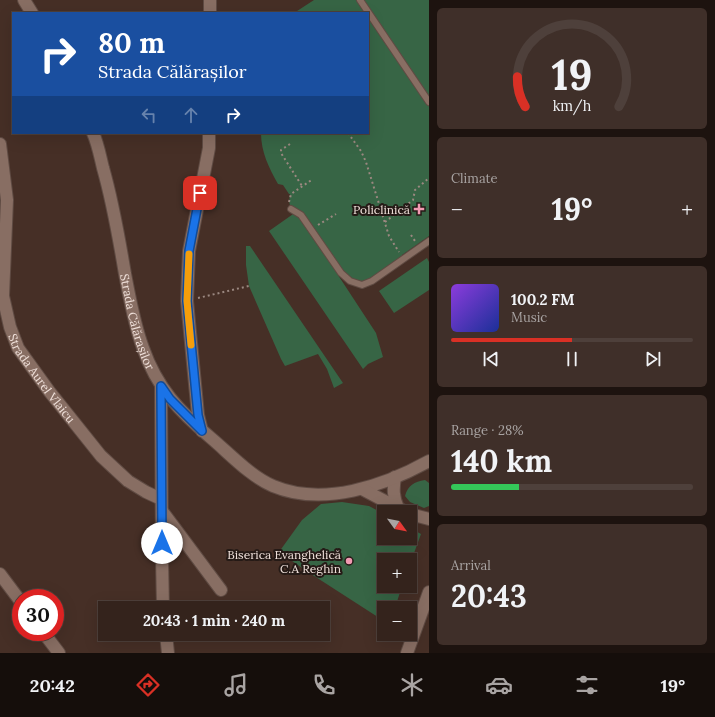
<!DOCTYPE html>
<html lang="en">
<head>
<meta charset="utf-8">
<style>
  :root { --surface:#34231c; --page:#3f2f29; --text:#f1f3f6; --muted:#a9a4a3; --line:#4e403b; --accent:#d93025 }
  body { margin:0; font-family:Lora,serif; background:var(--page); color:var(--text); height:100vh; display:flex; flex-direction:column; font-size:15px; white-space:nowrap }
  * { box-sizing:border-box; margin:0 }
  p { font-size:13px; color:var(--muted) }
  .icon { flex:none; width:22px; height:22px; fill:none; stroke:currentColor; stroke-width:2; stroke-linecap:round; stroke-linejoin:round }
  .map { position:relative; flex:1; overflow:hidden }
  .panel { display:flex; flex-direction:column; gap:8px; padding:8px; background:#1d130f; width:286px }
  .panel>* { flex:none }
  .banner { position:absolute; left:12px; top:12px; width:357px; height:122px; border-radius:0px; box-shadow:0 4px 16px #0002,0 0 0 1px var(--line); background:#1a4fa0; color:#fff; overflow:hidden }
  .needle { width:26px; rotate:123deg }
  .buttons { position:absolute; left:377px; top:505px; display:grid; gap:8px }
  .buttons a { display:grid; place-items:center; width:40px; height:40px; border-radius:0px; background:var(--surface); box-shadow:0 4px 16px #0002,0 0 0 1px var(--line); font-size:20px }
  .speed { position:absolute; left:12px; top:589px; display:flex; gap:8px; font-size:20px; font-weight:700; text-align:center }
  .speed>* { display:grid; place-content:center; width:52px; height:52px; border-radius:50%; background:var(--surface); box-shadow:0 4px 16px #0002,0 0 0 1px var(--line); line-height:1 }
  .speed .limit { border:6px solid #d22; background:#fff; color:#111 }
  .pin { position:absolute; display:grid; place-items:center; width:34px; height:34px; color:#fff; margin:-17px; border-radius:8px; box-shadow:0 2px 6px #0006 }
  .me { position:absolute; width:44px; margin:-22px; rotate:0deg; stroke-linejoin:round; filter:drop-shadow(0 0 3px #0008) }
  .turn { display:flex; align-items:center; gap:14px; height:84px; padding:0 20px; font-size:18px }
  .turn .icon { width:52px; height:52px; stroke-width:2.5 }
  .turn b { display:block; font-size:28px; line-height:34px }
  .lanes { display:flex; align-items:center; height:38px; padding:0 20px; background:#0003; justify-content:center; gap:20px; direction:ltr }
  .lanes .off { opacity:.35 }
  .big { font-size:30px; font-weight:700; line-height:1.1 }
  .panel .widget { flex:1; display:flex; flex-direction:column; justify-content:center; gap:6px; min-width:0; padding:0 14px; border-radius:6px; background:var(--page) }
  .panel .dial { align-items:center; gap:0 }
  .dial svg { height:104px; overflow:visible; fill:none; stroke:var(--line); stroke-width:7; stroke-linecap:round; text-anchor:middle }
  .dial text { fill:var(--text); stroke:none }
  .song { display:flex; align-items:center; gap:12px }
  .cover { width:48px; height:48px; border-radius:6px; background:linear-gradient(135deg,hsl(270 70% 55%),hsl(230 70% 35%)) }
  .played { height:4px; border-radius:2px; background:linear-gradient(90deg,var(--accent) 50%,var(--line) 50%) }
  .keys { display:flex; justify-content:space-around; direction:ltr }
  .heat { display:flex; justify-content:space-between; align-items:center; font-size:22px; direction:ltr }
  .charge { height:6px; border-radius:3px; background:linear-gradient(90deg,#34c759 28%,var(--line) 0) }
  .trip { position:absolute; left:98px; top:601px; width:232px; height:40px; border-radius:0px; background:var(--surface); box-shadow:0 4px 16px #0002,0 0 0 1px var(--line); font-weight:700; line-height:40px; text-align:center }
  .dock { display:flex; height:64px; justify-content:space-around; align-items:center; background:#150e0b; color:var(--muted) }
  .dock .icon { width:28px; height:28px }
  .dock .on { color:var(--accent) }
  .dock b { font-size:18px; color:var(--text) }
  main { display:flex; flex:1; min-height:0 }
  .map>svg:first-child { display:block }
</style>
</head>
<body>
<main>
<div class="map">
<svg width="429" height="653" viewBox="0 0 429 653">
  <rect width="100%" height="100%" fill="#462f26"/>
  <path fill="#376545" d="M 314,0 L 429,0 L 429,236 L 402,255 L 404,259 L 362,285 L 341,273 L 338,275 L 376,333 L 383,357 L 368,364 L 363,369 L 269,231 L 296,212 C 288,207 289,202 290,194 L 289,194 L 283,185 L 278,184 C 269,168 261,152 261,133 L 368,133 L 368,13 L 294,13 Z
    M 246,246 L 250,246 L 343,383 L 334,388 L 327,369 L 318,354 L 285,366 L 281,359 L 249,286 L 246,265 Z
    M 427,258 L 429,262 L 429,290 L 394,313 L 379,291 Z
    M 425,480 L 429,483 L 429,506 L 424,508 L 410,502 L 405,496 C 408,485 414,482 425,480 Z
    M 342,502 L 369,506 L 384,514 L 384,538 L 410,538 L 410,528 L 421,534 L 410,564 L 410,560 L 384,560 L 384,586 L 402,586 L 395,608 L 384,608 L 384,621 L 308,572 L 279,552 L 302,520 L 321,504 Z"/>
  <g fill="none" stroke-linecap="round" stroke-linejoin="round">
    <defs>
      <path id="lane" d="M 360,0 L 429,102
        M 291,209 L 301,215 L 341,273 L 350,281 L 362,285 L 372,281 L 429,241"/>
      <g id="street">
        <path d="M 210,13 L 210,0"/>
        <path id="s1" d="M 0,144 L 7,200 L 3,296 L 10,327 L 18,348 L 49,391 L 101,456 L 128,481 L 146,492 L 161,499"/>
        <path d="M 161,387 L 162,559 L 163,608"/>
        <path d="M 202,431 L 198,415 L 187,301 L 189,251 L 209,148 L 209,133"/>
        <path d="M 395,477 C 393,489 393,497 398,508 L 406,512"/>
        <path d="M 162,511 L 221,590"/>
        <path d="M 410,514 L 429,519"/>
        <path d="M 0,574 L 21,602"/>
        <path d="M 43,632 L 59,653"/>
        <path d="M 166,634 L 168,653"/>
        <path d="M 407,653 L 429,592"/>
      </g>
      <g id="secondary">
        <path d="M 24,0 L 32,13"/>
        <path id="s2" d="M 93,133 C 98,144 100,156 103,168 C 113,203 119,238 125,274 C 130,299 134,324 143,348 C 157,388 179,411 211,438 C 230,454 250,476 273,486 C 323,507 384,486 429,461"/>
        <path d="M 362,489 L 398,508"/>
      </g>
    </defs>
    <use href="#lane" stroke="#5f4b43" stroke-width="8"/>
    <use href="#street" stroke="#5f4b43" stroke-width="14"/>
    <use href="#secondary" stroke="#5f4b43" stroke-width="14"/>
    <path stroke="#9b8880" stroke-width="2" stroke-dasharray="2 3" stroke-linecap="butt" d="M 348,133 L 361,151 L 366,162 L 389,236 L 399,252
      M 290,144 L 281,150 L 281,153 L 302,186
      M 289,202 L 291,194 L 313,179
      M 385,222 L 413,200 L 415,190 L 429,178
      M 318,225 L 336,214
      M 411,235 L 415,241
      M 198,298 L 249,286"/>
    <use href="#lane" stroke="#886e63" stroke-width="6"/>
    <use href="#street" stroke="#886e63" stroke-width="12"/>
    <use href="#secondary" stroke="#886e63" stroke-width="12"/>
  </g>
  <g fill="none" stroke-linecap="round" stroke-linejoin="round">
    <defs>
      <path id="route" d="M 162,543 L 161,386 L 170,399 L 202,431 L 198,415 L 187,301 L 189,251 L 200,193"/>
    </defs>
    <use href="#route" stroke="#114b97" stroke-width="10"/>
    <use href="#route" stroke="#1a73e8" stroke-width="7"/>
    <path stroke="#f59e0b" stroke-width="7" d="M 189,254 L 187,301 L 191,345"/>
  </g>
  <g fill="#f19ab2" stroke="#251a16" stroke-width="1.5">
    <path d="M417 203h4v4h4v4h-4v4h-4v-4h-4v-4h4z"/>
    <circle cx="349" cy="561" r="4"/>
  </g>
  <g text-anchor="middle" dominant-baseline="central" stroke-width="4" stroke-linejoin="round" paint-order="stroke">
    <g font-size="12" fill="#efe0da" stroke="#251a16" text-anchor="end">
      <text x="410" y="209">Policlinică</text>
      <text x="341" y="554">Biserica Evanghelică<tspan x="341" dy="14">C.A Reghin</tspan></text>
    </g>
    <g font-size="12" fill="#efe0da" stroke="#251a16">
      <text stroke="none"><textPath href="#s2" startOffset="194">Strada Călărașilor</textPath></text>
      <text stroke="none"><textPath href="#s1" startOffset="245">Strada Aurel Vlaicu</textPath></text>
    </g>
  </g>
</svg>
<div class="buttons">
<a><svg class="needle" viewBox="-14 -14 28 28"><path d="M0-13l5 13h-10z" fill="#e53935"/><path d="M0 13l5-13h-10z" fill="#a9a4a3"/></svg></a>
<a>+</a>
<a>−</a>
</div>
<div class="speed"><div class="limit">30</div></div>
<div class="pin" style="left:200px;top:193px;background:#d93025"><svg class="icon" aria-label="arrive" viewBox="0 0 24 24"><path d="M6 21V4h12l-3 4 3 4H6"/></svg></div>
<svg class="me" style="left:162px;top:543px" viewBox="-20 -20 40 40"><circle r="19" fill="#fff"/><path d="M0-13L10 11 0 6-10 11z" fill="#1a73e8"/></svg>
<div class="trip">20:43 · 1 min · 240 m</div>
<div class="banner">
<div class="turn"><svg class="icon" aria-label="right" viewBox="0 0 24 24"><path d="M7 20v-9h11M14 6l5 5-5 5"/></svg><div><b>80 m</b>Strada Călărașilor</div></div>
<div class="lanes"><svg class="icon off" aria-label="left" viewBox="0 0 24 24"><path d="M17 20v-9H6M10 6l-5 5 5 5"/></svg><svg class="icon off" aria-label="ahead" viewBox="0 0 24 24"><path d="M12 20V5M6 11l6-6 6 6"/></svg><svg class="icon" aria-label="right" viewBox="0 0 24 24"><path d="M7 20v-9h11M14 6l5 5-5 5"/></svg></div>
</div>
</div>
<section class="panel">
<div class="widget dial"><svg viewBox="0 0 100 80">
<path d="M14 69A42 42 0 1 1 86 69"/>
<path d="M14 69A42 42 0 0 1 8 46" stroke="#d93025"/>
<text x="50" y="56" font-size="32" font-weight="700">19</text>
<text x="50" y="72" font-size="11">km/h</text>
</svg></div>
<div class="widget"><p>Climate</p>
<div class="heat"><a>−</a><b class="big">19°</b><a>+</a></div>
</div>
<div class="widget">
<div class="song"><i class="cover"></i><div><b>100.2 FM</b><p>Music</p></div></div>
<div class="played"></div>
<div class="keys"><svg class="icon" aria-label="previous" viewBox="0 0 24 24"><path d="M18 5L8 12l10 7zM5 5v14"/></svg><svg class="icon" aria-label="pause" viewBox="0 0 24 24"><path d="M8 5v14M16 5v14"/></svg><svg class="icon" aria-label="next" viewBox="0 0 24 24"><path d="M6 5l10 7-10 7zM19 5v14"/></svg></div>
</div>
<div class="widget"><p>Range · 28%</p><b class="big">140 km</b><div class="charge"></div></div>
<div class="widget"><p>Arrival</p><b class="big">20:43</b></div>
</section>
</main>
<nav class="dock">
<b>20:42</b>
<svg class="icon on" aria-label="directions" viewBox="0 0 24 24"><path d="M12 3l9 9-9 9-9-9zM9 14v-3h6M13 9l2 2-2 2"/></svg>
<svg class="icon" aria-label="music" viewBox="0 0 24 24"><path d="M9 18V5l10-2v13"/><circle cx="6" cy="18" r="3"/><circle cx="16" cy="16" r="3"/></svg>
<svg class="icon" aria-label="phone" viewBox="0 0 24 24"><path d="M5 4h4l2 5-3 2q2 4 5 5l2-3 5 2v4C11 20 4 13 5 4z"/></svg>
<svg class="icon" aria-label="climate" viewBox="0 0 24 24"><path d="M12 3v18M4 7l16 10M4 17L20 7"/></svg>
<svg class="icon" aria-label="car" viewBox="0 0 24 24"><path d="M5 17H2v-5l4-1 3-4h7l3 4 3 1v5h-3M9 17h6M6 11h13"/><circle cx="7" cy="17" r="2"/><circle cx="17" cy="17" r="2"/></svg>
<svg class="icon" aria-label="filters" viewBox="0 0 24 24"><path d="M4 7h16M4 17h16"/><circle cx="9" cy="7" r="2"/><circle cx="15" cy="17" r="2"/></svg>
<b>19°</b>
</nav>
</body>
</html>
